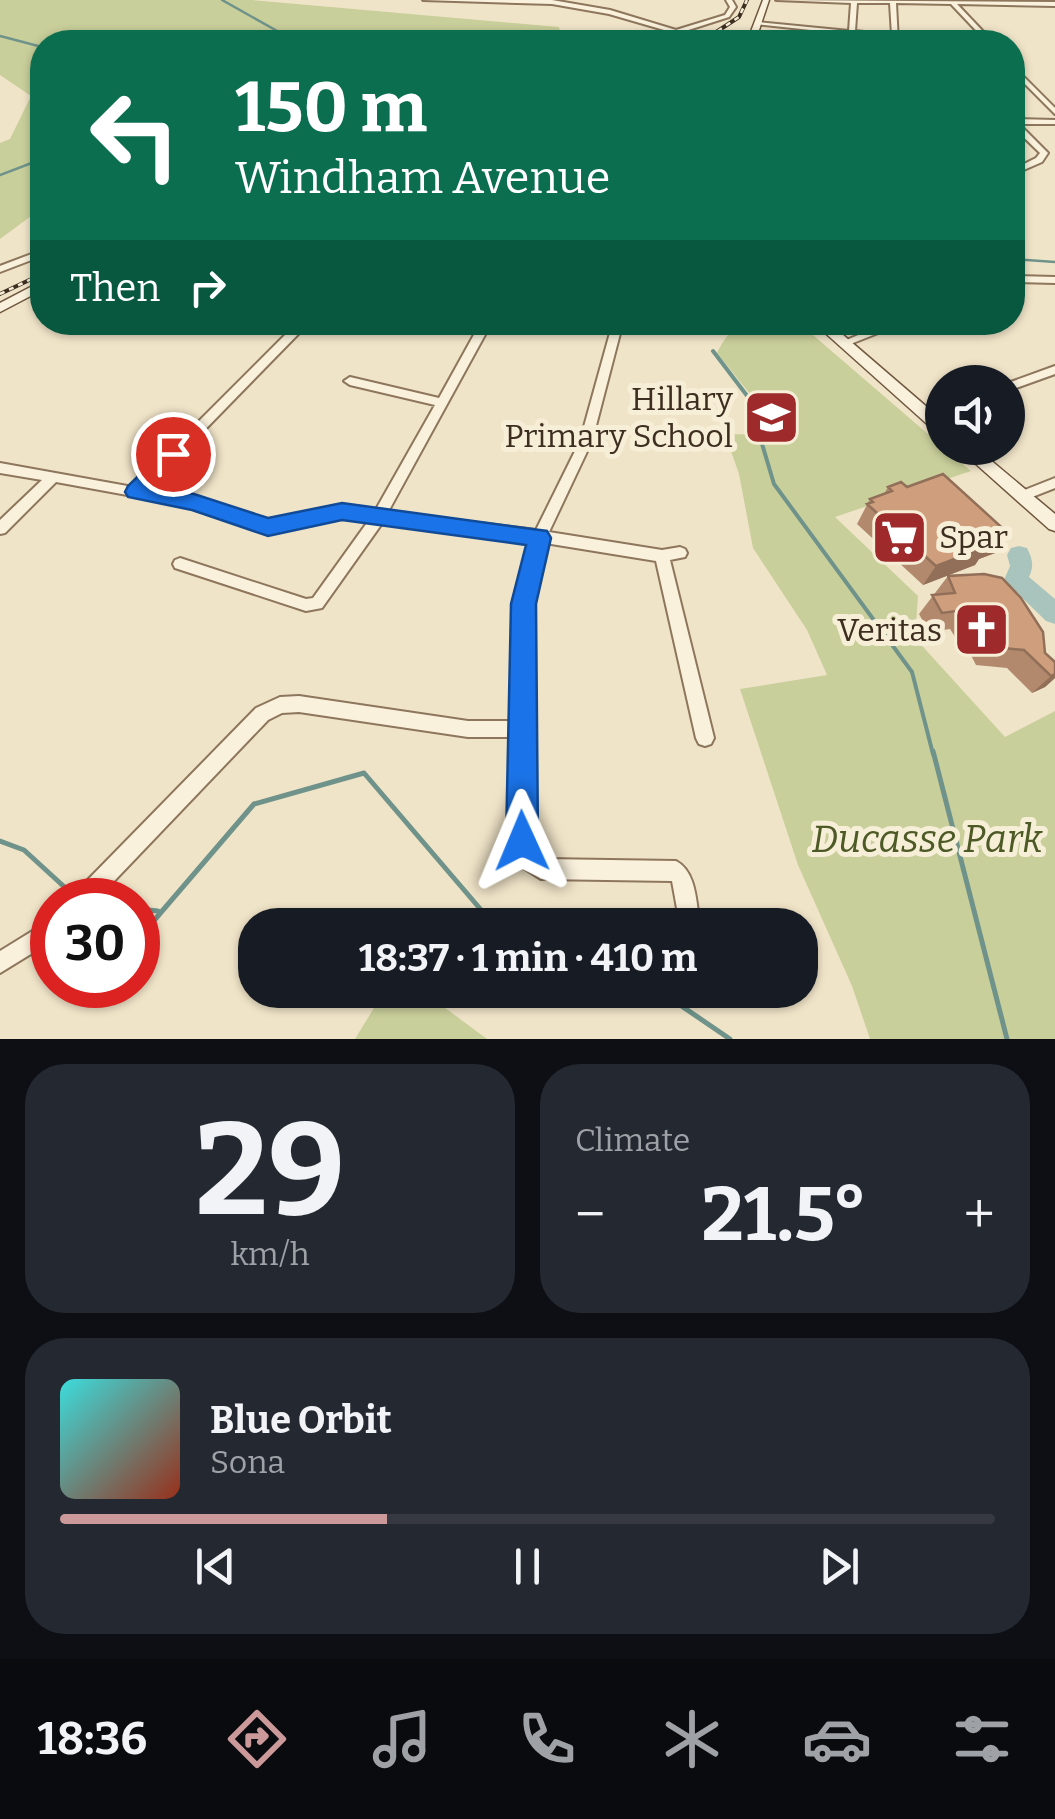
<!DOCTYPE html>
<html lang="en">
<head>
<meta charset="utf-8">
<style>
  :root { --surface:#171b24; --page:#242831; --text:#f1f3f6; --muted:#9ea1a6; --line:#363941; --accent:#cc999b }
  body { margin:0; font-family:Bitter,serif; background:var(--page); color:var(--text); height:100vh; display:flex; flex-direction:column; font-size:38px; white-space:nowrap }
  * { box-sizing:border-box; margin:0 }
  p { font-size:32px; color:var(--muted) }
  .icon { flex:none; width:55px; height:55px; fill:none; stroke:currentColor; stroke-width:2; stroke-linecap:round; stroke-linejoin:round }
  .map { position:relative; height:1039px; overflow:hidden }
  .panel { display:flex; flex-direction:column; gap:25px; padding:25px; background:#0d0f14; flex:1 }
  .panel>* { flex:none }
  .top-card { position:absolute; left:30px; top:30px; width:995px; height:305px; border-radius:40px; box-shadow:0 2px 8px #0004; background:#0b6e4f; color:#fff; overflow:hidden }
  .fabs { position:absolute; left:925px; top:365px; display:grid; gap:20px }
  .fabs a { display:grid; place-items:center; width:100px; height:100px; border-radius:50%; background:var(--surface); box-shadow:0 2px 8px #0004; font-size:50px }
  .speed { position:absolute; left:30px; top:878px; display:flex; gap:20px; font-size:50px; font-weight:700; text-align:center }
  .speed>* { display:grid; place-content:center; width:130px; height:130px; border-radius:50%; background:var(--surface); box-shadow:0 2px 8px #0004; line-height:1 }
  .speed .limit { border:15px solid #d22; background:#fff; color:#111 }
  .pin { position:absolute; display:grid; place-items:center; width:85px; height:85px; color:#fff; margin:-42px; border:5px solid #fff; border-radius:50%; box-shadow:0 2px 10px #0007 }
  .me { position:absolute; width:110px; margin:-55px; rotate:359deg; stroke-linejoin:round; filter:drop-shadow(0 0 8px #0008) }
  .turn { display:flex; align-items:center; gap:35px; height:210px; padding:0 40px; font-size:45px }
  .turn .icon { width:130px; height:130px; stroke-width:2.5 }
  .turn b { display:block; font-size:70px; line-height:85px }
  .then { display:flex; align-items:center; height:95px; padding:0 40px; background:#0003; gap:20px; font-size:38px }
  .big { font-size:75px; font-weight:700; line-height:1.1 }
  .panel .tile { flex:1; display:flex; flex-direction:column; justify-content:center; gap:15px; min-width:0; padding:0 35px; border-radius:40px; background:var(--page) }
  .panel .dial { align-items:center; gap:0 }
  .dial b { font-size:130px; line-height:1 }
  .song { display:flex; align-items:center; gap:30px }
  .cover { width:120px; height:120px; border-radius:15px; background:linear-gradient(135deg,hsl(180 70% 55%),hsl(10 70% 35%)) }
  .played { height:10px; border-radius:5px; background:linear-gradient(90deg,var(--accent) 35%,var(--line) 35%) }
  .keys { display:flex; justify-content:space-around; direction:ltr }
  .heat { display:flex; justify-content:space-between; align-items:center; font-size:55px; direction:ltr }
  .panel .tiles { flex:1; display:grid; gap:25px; grid-template-columns:1fr 1fr }
  .tile:last-child { grid-column:span 2 }
  .trip { position:absolute; left:238px; top:908px; width:580px; height:100px; border-radius:40px; background:var(--surface); box-shadow:0 2px 8px #0004; font-weight:700; line-height:100px; text-align:center }
  .menu { display:flex; height:160px; justify-content:space-around; align-items:center; background:#090b0e; color:var(--muted) }
  .menu .icon { width:70px; height:70px }
  .menu .active { color:var(--accent) }
  .menu b { font-size:45px; color:var(--text) }
  .map>svg:first-child { display:block }
</style>
</head>
<body>
<div class="map">
<svg width="1055" height="1039" viewBox="0 0 1055 1039">
  <rect width="100%" height="100%" fill="#f0e4c8"/>
  <path fill="#c9cf9b" d="M 0,0 L 252,0 L 559,27 L 563,42 L 42,42 L 42,208 L 0,239 L 0,143 L 10,139 L 31,96 L 0,75 Z
    M 762,322 L 781,327 L 799,323 L 971,471 L 835,517 L 918,596 L 915,638 L 1005,737 L 1055,711 L 1055,1039 L 870,1039 L 852,986 L 798,865 L 740,689 L 827,675 L 807,630 L 753,548 L 739,474 L 725,434 L 783,435 L 717,353 C 729,330 736,323 762,322 Z
    M 385,990 L 421,990 L 487,1039 L 355,1039 Z"/>
  <g fill="none" stroke-linecap="round" stroke-linejoin="round">
    <path stroke="#6f938a" stroke-width="2.5" d="M 222,0 L 279,32 L 312,42
      M 0,36 L 42,47
      M 0,175 L 42,159
      M 1012,259 L 1055,262"/>
    <path stroke="#6f938a" stroke-width="4" d="M 713,351 L 748,397 L 774,484 L 912,672 L 933,754"/>
    <path stroke="#6f938a" stroke-width="5" d="M 933,751 L 1007,1039
      M 0,841 L 24,850 L 71,893
      M 138,909 L 158,911
      M 145,931 L 254,804 L 364,773 L 494,925
      M 658,990 L 730,1039"/>
    <path fill="#a9c4bc" fill-rule="evenodd" d="M 1019,546 L 1027,548 C 1033,560 1034,566 1029,577 L 1055,599 L 1055,624 L 1046,621 L 1004,580 L 1010,566 L 1007,555 L 1011,548 Z"/>
    <defs>
      <path id="street" d="M 423,0 L 552,0 L 610,10 L 676,30 L 725,15 L 730,7 L 726,0 L 732,0 L 736,7 L 729,17 L 651,42 L 643,42 L 671,32 L 609,14 L 552,4 Z
        M 776,0 L 1055,2 L 1055,6 L 957,4 L 993,42 L 987,42 L 951,4 L 896,3 L 898,42 L 892,42 L 892,39 L 854,35 L 854,40 L 851,42 L 848,40 L 848,34 L 755,24 L 758,22 L 849,31 L 851,3 ZM 857,3 L 890,3 L 892,35 L 855,31 Z
        M 1012,65 L 1055,108 L 1055,114 L 1012,71 Z
        M 1012,119 L 1055,120 L 1055,124 L 1019,124 L 1048,153 L 1042,162 L 1012,175 L 1012,170 L 1036,158 L 1040,153 L 1012,126 Z
        M 42,250 L 42,256 L 0,272 L 0,266 Z
        M 1012,276 L 1055,277 L 1055,283 L 1012,282 Z
        M 298,322 L 310,322 L 147,489 L 194,497 L 268,522 L 343,507 L 375,511 L 435,405 L 350,385 L 344,381 L 350,377 L 439,398 L 481,322 L 492,322 L 388,512 L 536,530 L 580,441 L 613,322 L 623,322 L 592,441 L 549,532 L 662,550 L 680,547 L 685,549 L 687,553 L 685,557 L 670,560 L 714,738 L 711,744 L 705,746 L 699,744 L 696,738 L 656,561 L 545,543 L 531,604 L 531,841 L 536,853 L 544,859 L 676,861 C 697,872 696,904 700,925 L 680,925 L 672,881 L 541,879 L 522,867 L 513,841 L 514,737 L 468,737 L 299,712 L 282,713 L 268,720 L 96,900 L 72,900 L 75,893 L 256,708 L 280,697 L 299,696 L 468,721 L 514,721 L 515,604 L 531,540 L 383,522 L 322,608 L 306,611 L 175,568 L 173,564 L 175,560 L 180,558 L 306,599 L 313,598 L 369,520 L 343,517 L 268,532 L 193,507 L 56,482 L 5,533 L 0,534 L 0,520 L 42,480 L 0,473 L 0,463 L 133,487 Z
        M 890,322 L 906,322 L 848,345 L 840,345 L 839,343 Z
        M 1055,366 L 1055,374 L 1008,391 L 1008,383 Z
        M 942,405 L 942,413 L 927,418 L 921,414 L 923,411 Z
        M 1055,478 L 1055,488 L 1022,501 L 1015,496 L 1017,493 Z
        M 52,919 L 52,941 L 0,973 L 0,951 Z
        M 800,925 L 809,928 L 812,935 L 809,942 L 800,945 Z"/>
      <path id="secondary" d="M 763,0 L 769,0 L 755,42 L 747,42 Z
        M 42,281 L 42,290 L 0,312 L 0,303 Z
        M 813,322 L 828,322 L 942,420 L 942,433 L 936,432 Z
        M 958,448 L 976,448 L 1055,514 L 1055,531 L 1049,529 Z"/>
    </defs>
    <use href="#street" stroke="#8d765c" stroke-width="4"/>
    <use href="#secondary" stroke="#6f573f" stroke-width="3"/>
    <use href="#street" fill="#faf1dc" fill-rule="evenodd"/>
    <use href="#secondary" fill="#faf1dc" fill-rule="evenodd"/>
    <defs>
      <path id="rail" d="M 701,42 L 739,17 L 747,0
        M 0,294 L 42,274"/>
    </defs>
    <use href="#rail" stroke="#3d2e20" stroke-width="4"/>
    <use href="#rail" stroke="#f7eed8" stroke-width="2.5" stroke-dasharray="5" stroke-linecap="butt"/>
  </g>
  <path fill="#b2896c" d="M 888,487 L 907,487 L 995,553 L 979,559 L 975,565 L 923,585 L 857,524 L 870,499 L 884,494 Z
    M 948,576 L 1045,653 L 1055,678 L 1045,687 L 1032,693 L 1007,668 L 976,665 L 963,640 L 957,640 L 950,629 L 929,632 L 919,614 Z"/>
  <path fill="#916f58" d="M 1009,534 L 995,553 L 979,559 L 975,565 L 923,585 L 936,566 Z
    M 1055,674 L 1055,678 L 1045,687 L 1032,693 L 1051,676 Z"/>
  <path fill="#cf9f7d" stroke="#916f58" stroke-width="2.5" d="M 943,474 L 1009,534 L 986,543 L 989,546 L 936,566 L 867,504 L 873,502 L 870,499 L 892,491 L 888,487 L 901,482 L 907,487 Z
    M 984,574 L 1002,578 L 1021,598 L 1043,632 L 1045,653 L 1055,662 L 1055,674 L 1051,676 L 1024,650 L 992,647 L 978,621 L 972,622 L 964,610 L 942,613 L 932,595 L 955,593 L 948,576 Z"/>
  <path fill="#1a73e8" stroke="#114b97" stroke-width="2.5" d="M 173,447 L 184,454 L 154,487 L 194,494 L 268,518 L 342,503 L 547,531 L 551,538 L 536,604 L 538,841 L 533,852 L 522,856 L 511,852 L 506,841 L 511,604 L 526,545 L 342,520 L 268,536 L 192,510 L 128,497 L 125,492 L 128,486 L 166,449 Z"/>
  <defs>
    <symbol id="school-square" viewBox="-11 -11 22 22"><rect x="-9" y="-9" width="18" height="18" rx="4" fill="#9e2a2b" stroke="#f7eed8"/><path d="M0-5L7-2L0 1L-7-2ZM-4 1L0 2.5L4 1V4Q0 6-4 4Z" fill="#fff"/></symbol>
    <symbol id="supermarket-square" viewBox="-11 -11 22 22"><rect x="-9" y="-9" width="18" height="18" rx="4" fill="#9e2a2b" stroke="#f7eed8"/><path d="M-6-5.5h2.5l.6 2H6L4.5 2H-2.5L-4.4-4H-6ZM-1.5 3.2a1.3 1.3 0 1 0 .1 0ZM3 3.2a1.3 1.3 0 1 0 .1 0Z" fill="#fff"/></symbol>
    <symbol id="church-square" viewBox="-11 -11 22 22"><rect x="-9" y="-9" width="18" height="18" rx="4" fill="#9e2a2b" stroke="#f7eed8"/><path d="M-1.2-6h2.4v3.5h3.3v2.4h-3.3V6h-2.4V-.1h-3.3v-2.4h3.3Z" fill="#fff"/></symbol>
  </defs>
  <g fill-rule="evenodd">
    <use href="#school-square" x="740" y="386" width="63" height="63"/>
    <use href="#supermarket-square" x="868" y="506" width="63" height="63"/>
    <use href="#church-square" x="950" y="598" width="63" height="63"/>
  </g>
  <g text-anchor="middle" dominant-baseline="central" stroke-width="10" stroke-linejoin="round" paint-order="stroke">
    <g font-size="32" fill="#3d2e20" stroke="#f7eed8" text-anchor="end">
      <text x="733" y="399">Hillary<tspan x="733" dy="37">Primary School</tspan></text>
      <text x="939" y="537" text-anchor="start">Spar</text>
      <text x="942" y="630">Veritas</text>
    </g>
    <g font-size="38" font-style="italic" fill="#4d5a26" stroke="#f7eed8">
      <text x="927" y="839">Ducasse Park</text>
    </g>
  </g>
</svg>
<div class="fabs">
<a><svg class="icon" aria-label="sound" viewBox="0 0 24 24"><path d="M4 9h4l5-4v14l-5-4H4zM17 9q2 3 0 6"/></svg></a>
</div>
<div class="speed"><div class="limit">30</div></div>
<div class="pin" style="left:173px;top:454px;background:#d93025"><svg class="icon" aria-label="arrive" viewBox="0 0 24 24"><path d="M6 21V4h12l-3 4 3 4H6"/></svg></div>
<svg class="me" style="left:522px;top:841px" viewBox="-20 -20 40 40"><path d="M0-17L14 15 0 8-14 15z" fill="#1a73e8" stroke="#fff" stroke-width="4"/></svg>
<div class="trip">18:37 · 1 min · 410 m</div>
<div class="top-card">
<div class="turn"><svg class="icon" aria-label="left" viewBox="0 0 24 24"><path d="M17 20v-9H6M10 6l-5 5 5 5"/></svg><div><b>150 m</b>Windham Avenue</div></div>
<div class="then">Then<svg class="icon" aria-label="right" viewBox="0 0 24 24"><path d="M7 20v-9h11M14 6l5 5-5 5"/></svg></div>
</div>
</div>
<section class="panel">
<div class="tiles">
<div class="tile dial"><b>29</b><p>km/h</p></div>
<div class="tile"><p>Climate</p>
<div class="heat"><a>−</a><b class="big">21.5°</b><a>+</a></div>
</div>
<div class="tile">
<div class="song"><i class="cover"></i><div><b>Blue Orbit</b><p>Sona</p></div></div>
<div class="played"></div>
<div class="keys"><svg class="icon" aria-label="previous" viewBox="0 0 24 24"><path d="M18 5L8 12l10 7zM5 5v14"/></svg><svg class="icon" aria-label="pause" viewBox="0 0 24 24"><path d="M8 5v14M16 5v14"/></svg><svg class="icon" aria-label="next" viewBox="0 0 24 24"><path d="M6 5l10 7-10 7zM19 5v14"/></svg></div>
</div>
</div>
</section>
<nav class="menu">
<b>18:36</b>
<svg class="icon active" aria-label="directions" viewBox="0 0 24 24"><path d="M12 3l9 9-9 9-9-9zM9 14v-3h6M13 9l2 2-2 2"/></svg>
<svg class="icon" aria-label="music" viewBox="0 0 24 24"><path d="M9 18V5l10-2v13"/><circle cx="6" cy="18" r="3"/><circle cx="16" cy="16" r="3"/></svg>
<svg class="icon" aria-label="phone" viewBox="0 0 24 24"><path d="M5 4h4l2 5-3 2q2 4 5 5l2-3 5 2v4C11 20 4 13 5 4z"/></svg>
<svg class="icon" aria-label="climate" viewBox="0 0 24 24"><path d="M12 3v18M4 7l16 10M4 17L20 7"/></svg>
<svg class="icon" aria-label="car" viewBox="0 0 24 24"><path d="M5 17H2v-5l4-1 3-4h7l3 4 3 1v5h-3M9 17h6M6 11h13"/><circle cx="7" cy="17" r="2"/><circle cx="17" cy="17" r="2"/></svg>
<svg class="icon" aria-label="filters" viewBox="0 0 24 24"><path d="M4 7h16M4 17h16"/><circle cx="9" cy="7" r="2"/><circle cx="15" cy="17" r="2"/></svg>
</nav>
</body>
</html>
